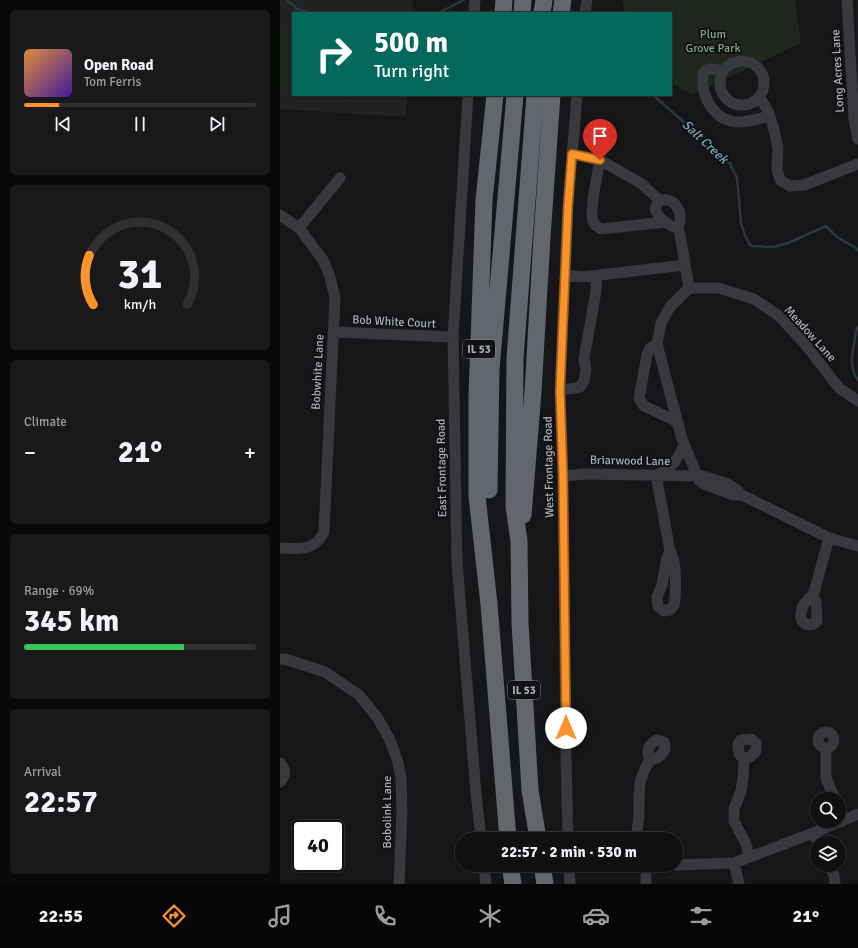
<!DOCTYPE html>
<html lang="en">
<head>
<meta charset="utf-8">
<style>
  :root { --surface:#101012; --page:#19191b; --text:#f1f3f6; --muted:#9c9d9f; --line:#303032; --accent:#fb932a }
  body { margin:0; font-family:Signika,sans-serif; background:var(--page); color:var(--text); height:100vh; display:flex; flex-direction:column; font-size:15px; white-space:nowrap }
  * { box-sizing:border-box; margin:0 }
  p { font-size:13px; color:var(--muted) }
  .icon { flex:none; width:22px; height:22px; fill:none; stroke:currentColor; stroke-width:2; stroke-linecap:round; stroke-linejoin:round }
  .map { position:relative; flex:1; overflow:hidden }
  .drawer { display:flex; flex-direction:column; gap:10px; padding:10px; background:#09090a; width:280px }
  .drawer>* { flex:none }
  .guide { position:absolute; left:12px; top:12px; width:380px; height:84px; border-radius:0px; box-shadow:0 1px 3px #0004,0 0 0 1px var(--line); background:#00695c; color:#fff; overflow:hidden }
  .tools { position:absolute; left:530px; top:792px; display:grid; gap:8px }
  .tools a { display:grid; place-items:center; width:36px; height:36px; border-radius:50%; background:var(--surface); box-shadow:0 1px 3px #0004,0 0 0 1px var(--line); font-size:20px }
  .speed { position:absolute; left:12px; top:820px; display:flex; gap:8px; font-size:20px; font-weight:700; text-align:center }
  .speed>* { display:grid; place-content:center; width:52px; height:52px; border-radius:50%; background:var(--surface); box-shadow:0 1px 3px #0004,0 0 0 1px var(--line); line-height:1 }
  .speed .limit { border:2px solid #111; border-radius:6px; background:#fff; color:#111 }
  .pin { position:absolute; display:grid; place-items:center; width:34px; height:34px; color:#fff; margin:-41px -17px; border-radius:50% 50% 50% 0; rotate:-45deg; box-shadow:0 0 4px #0007 }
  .pin .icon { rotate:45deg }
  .me { position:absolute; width:44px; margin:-22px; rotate:0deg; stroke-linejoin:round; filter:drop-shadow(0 0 3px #0008) }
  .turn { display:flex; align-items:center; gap:14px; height:84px; padding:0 16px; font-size:18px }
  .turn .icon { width:52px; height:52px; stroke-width:2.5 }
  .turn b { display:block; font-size:28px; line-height:34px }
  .big { font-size:30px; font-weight:700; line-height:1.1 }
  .drawer .widget { flex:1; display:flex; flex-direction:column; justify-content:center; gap:6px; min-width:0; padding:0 14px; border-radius:6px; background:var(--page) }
  .drawer .dial { align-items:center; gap:0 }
  .dial svg { height:104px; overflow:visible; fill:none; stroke:var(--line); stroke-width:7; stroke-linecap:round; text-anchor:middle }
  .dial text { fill:var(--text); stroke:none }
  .song { display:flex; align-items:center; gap:12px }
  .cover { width:48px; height:48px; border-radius:6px; background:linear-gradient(135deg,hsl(30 70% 55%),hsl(260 70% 35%)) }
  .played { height:4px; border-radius:2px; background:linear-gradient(90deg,var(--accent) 15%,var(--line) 15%) }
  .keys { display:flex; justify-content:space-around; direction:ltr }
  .heat { display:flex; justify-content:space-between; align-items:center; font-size:22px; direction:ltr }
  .charge { height:6px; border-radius:3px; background:linear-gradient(90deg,#34c759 69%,var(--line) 0) }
  .trip { position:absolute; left:175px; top:832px; width:228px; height:40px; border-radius:20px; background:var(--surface); box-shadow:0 1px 3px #0004,0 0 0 1px var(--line); font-weight:700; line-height:40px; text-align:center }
  .tab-bar { display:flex; height:64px; justify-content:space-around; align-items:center; background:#060607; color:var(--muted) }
  .tab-bar .icon { width:28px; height:28px }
  .tab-bar .on { color:var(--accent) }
  .tab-bar b { font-size:18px; color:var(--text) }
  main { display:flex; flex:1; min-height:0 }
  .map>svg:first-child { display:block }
</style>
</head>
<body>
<main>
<section class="drawer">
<div class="widget">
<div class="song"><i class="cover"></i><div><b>Open Road</b><p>Tom Ferris</p></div></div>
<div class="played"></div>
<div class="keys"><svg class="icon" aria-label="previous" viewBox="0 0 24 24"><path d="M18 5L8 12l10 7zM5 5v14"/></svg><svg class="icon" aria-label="pause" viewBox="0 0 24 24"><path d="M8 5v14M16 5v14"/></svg><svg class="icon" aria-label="next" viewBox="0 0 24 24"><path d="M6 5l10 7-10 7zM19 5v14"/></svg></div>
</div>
<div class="widget dial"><svg viewBox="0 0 100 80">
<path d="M14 69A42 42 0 1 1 86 69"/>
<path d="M14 69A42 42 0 0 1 11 31" stroke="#fb932a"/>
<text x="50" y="56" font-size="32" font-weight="700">31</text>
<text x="50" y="72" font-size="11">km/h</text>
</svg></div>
<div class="widget"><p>Climate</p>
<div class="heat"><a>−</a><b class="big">21°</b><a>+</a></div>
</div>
<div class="widget"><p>Range · 69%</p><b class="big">345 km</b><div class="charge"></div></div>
<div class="widget"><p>Arrival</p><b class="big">22:57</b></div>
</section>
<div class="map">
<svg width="578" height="884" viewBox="0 0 578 884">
  <rect width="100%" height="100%" fill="#161618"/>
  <path fill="#222225" d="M 0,0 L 133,0 L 132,13 L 13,13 L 13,95 L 127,95 L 126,117 L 0,109 Z"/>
  <path fill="#1e261e" d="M 342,0 L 515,0 L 521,43 L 412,95 L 391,83 L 391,13 L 345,13 Z
    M 0,26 L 13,27 L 13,95 L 0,94 Z
    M 18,95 L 119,95 L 119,100 Z"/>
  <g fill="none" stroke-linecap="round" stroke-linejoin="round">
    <path stroke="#2b383d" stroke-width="2.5" d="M 7,0 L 17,9 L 32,13
      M 288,9 L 294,13
      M 108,13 L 160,12 L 184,0
      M 373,95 L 449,162 L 457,178 L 461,223 L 465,236 L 471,246 L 493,247 L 508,243 L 546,226 L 557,237 L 576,248 L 578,250
      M 578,327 L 576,331 C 574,348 567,366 578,380"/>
    <path stroke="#37393d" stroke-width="11" d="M 567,0 L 574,119 L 578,139
      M 194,13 L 195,0
      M 305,13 L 307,0
      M440 83a22 22 0 1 1 44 0a22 22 0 1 1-44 0Z
      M 443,72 C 435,69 428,66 423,74 C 420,97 435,122 459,122 C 470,122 480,118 490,116
      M 188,95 L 173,337 L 177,562 L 196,793 L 201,839
      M 480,98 L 488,111 L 493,126 L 498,148 L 497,169 L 500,180 L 510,186 L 524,185 L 578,164
      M 292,154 L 320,160 L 362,184 L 380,201
      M 320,160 C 318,172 308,214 314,223 C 315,225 319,228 321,229 L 386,222
      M 0,215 L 19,228 L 43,260 L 49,274 L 55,297 L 44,532 C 35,551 19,549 0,548
      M 19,228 L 60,178
      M 398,228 C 389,227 377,217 375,209 L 379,201 C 395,195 405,214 398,228 L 400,234 L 409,288 L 390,307 L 381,323 L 377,344 L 402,439 L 419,480 L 422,483 L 453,495 L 458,495 L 460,494
      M 285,275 L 302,277 L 405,265
      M 409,288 L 438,288 L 474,299 L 499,316 L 525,344 L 559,388 L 578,401
      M 53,332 L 173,337
      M 377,344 L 370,348 L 367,355 L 359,398 L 364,406 L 398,422
      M 280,390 L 296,388 L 300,387 L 304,381 L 306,370 L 304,359 L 316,291 L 317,275
      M 379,474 C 393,468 398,458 404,445
      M 376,475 L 390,551 C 397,559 396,594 394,605 L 390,610 L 384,611 L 378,606 L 377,597 L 382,585 L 387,557 L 390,551
      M 283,476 L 304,474 L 423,476 L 448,484 L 457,490 L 460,494 L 549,538 L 578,546
      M 533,596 C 518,603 515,629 534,624 L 537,621 L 536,602 L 533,596 L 549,538
      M 0,659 L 5,659 L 45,672 L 79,695 L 97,717 L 109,738 L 117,759 L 121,777 L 122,812 L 119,884
      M538 740a8 8 0 1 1 16 0a8 8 0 1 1-16 0Z
      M 546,748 L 546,778 L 555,799
      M 464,759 L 470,757 L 476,751 L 476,743 L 471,739 L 461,740 L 458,744 L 459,754 L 464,759 L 463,778 L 461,791 L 454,809 L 454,821 L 466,844 L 469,857
      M 0,763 C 6,769 6,776 0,782
      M 559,810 L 563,821
      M 533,833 L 538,843
      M 288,839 L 286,758 L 283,476 L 280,390 L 288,205 L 297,95
      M 356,839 C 357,830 359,820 359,811 C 359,788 358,779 370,760 C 379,759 388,751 384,742 L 377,740 C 368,744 366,752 370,760
      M 454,863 L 459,884
      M 204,865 L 206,884
      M 289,865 L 290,884
      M 355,865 L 380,865
      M 396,865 L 454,863 L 533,833 L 578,814
      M 549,865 L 554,875 L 555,884
      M 366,884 L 366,865"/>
    <path stroke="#62676e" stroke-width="17" d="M 223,13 L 224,0
      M 242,13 L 243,0
      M 262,13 L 264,0
      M 281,13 L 283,0
      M 215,95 L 204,200 L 197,396 L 197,496 L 209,604 L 228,839
      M 255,95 L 235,358 L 234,506 L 239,541 L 240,623 L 250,790 L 258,839
      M 209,490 L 211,369 L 235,95
      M 243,515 L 253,392 L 262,237 L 272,95
      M 230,865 L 233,884
      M 262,865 L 265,884"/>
  </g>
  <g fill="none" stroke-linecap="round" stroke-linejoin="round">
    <defs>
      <path id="route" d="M 286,728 L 283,476 L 280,390 L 288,206 L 292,154 L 320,160"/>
    </defs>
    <use href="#route" stroke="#a3601b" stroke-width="10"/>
    <use href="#route" stroke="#fb932a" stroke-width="7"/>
  </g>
  <g text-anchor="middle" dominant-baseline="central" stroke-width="4" stroke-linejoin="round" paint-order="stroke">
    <g fill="#111113" stroke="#7a8087" stroke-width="1">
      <rect x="183" y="340" width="32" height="18" rx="3"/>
      <rect x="228" y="681" width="32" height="18" rx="3"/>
    </g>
    <g font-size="11" font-weight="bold" fill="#a7afb9">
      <text x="199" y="349">IL 53</text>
      <text x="244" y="690">IL 53</text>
    </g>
    <g font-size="12" fill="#81a57d" stroke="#111113">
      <text x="433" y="34">Plum<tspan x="433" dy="14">Grove Park</tspan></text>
    </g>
    <g font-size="12" fill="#a7afb9" stroke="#111113">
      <text transform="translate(558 71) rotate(-93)">Long Acres Lane</text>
      <text transform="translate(114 322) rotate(3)">Bob White Court</text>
      <text transform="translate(530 334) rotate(48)">Meadow Lane</text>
      <text transform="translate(38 372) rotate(-87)">Bobwhite Lane</text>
      <text transform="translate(350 461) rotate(1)">Briarwood Lane</text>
      <text transform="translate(269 467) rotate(-91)">West Frontage Road</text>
      <text transform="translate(162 468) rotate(-91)">East Frontage Road</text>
      <text transform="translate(107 812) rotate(-90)">Bobolink Lane</text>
    </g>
    <g font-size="13" font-style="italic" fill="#7ca4b5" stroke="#111113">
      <text transform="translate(425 142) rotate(43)">Salt Creek</text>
    </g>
  </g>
</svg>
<div class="tools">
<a><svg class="icon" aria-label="search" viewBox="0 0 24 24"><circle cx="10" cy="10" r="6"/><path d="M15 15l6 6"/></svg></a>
<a><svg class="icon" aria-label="layers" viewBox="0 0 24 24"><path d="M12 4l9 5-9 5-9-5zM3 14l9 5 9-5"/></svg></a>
</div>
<div class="speed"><div class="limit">40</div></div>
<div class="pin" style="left:320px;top:160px;background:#d93025"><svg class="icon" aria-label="arrive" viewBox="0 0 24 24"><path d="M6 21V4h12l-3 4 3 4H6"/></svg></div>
<svg class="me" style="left:286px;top:728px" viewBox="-20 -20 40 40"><circle r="19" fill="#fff"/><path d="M0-13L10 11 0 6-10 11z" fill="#fb932a"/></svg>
<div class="trip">22:57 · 2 min · 530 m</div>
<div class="guide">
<div class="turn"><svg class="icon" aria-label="right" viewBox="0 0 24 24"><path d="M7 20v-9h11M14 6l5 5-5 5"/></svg><div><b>500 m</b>Turn right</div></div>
</div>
</div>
</main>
<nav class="tab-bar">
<b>22:55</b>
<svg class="icon on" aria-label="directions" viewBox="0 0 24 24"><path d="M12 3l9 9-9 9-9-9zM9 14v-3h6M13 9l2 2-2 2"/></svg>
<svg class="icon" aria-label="music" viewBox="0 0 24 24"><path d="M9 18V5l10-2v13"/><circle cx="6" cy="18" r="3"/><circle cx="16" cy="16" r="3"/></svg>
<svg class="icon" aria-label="phone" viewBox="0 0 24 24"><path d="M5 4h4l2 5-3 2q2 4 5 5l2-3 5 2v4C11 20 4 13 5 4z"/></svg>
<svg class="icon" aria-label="climate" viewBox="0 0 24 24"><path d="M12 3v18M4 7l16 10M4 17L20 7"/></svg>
<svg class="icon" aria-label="car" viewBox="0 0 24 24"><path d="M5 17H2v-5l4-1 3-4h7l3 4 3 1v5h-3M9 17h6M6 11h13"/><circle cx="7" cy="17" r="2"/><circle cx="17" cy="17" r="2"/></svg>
<svg class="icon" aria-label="filters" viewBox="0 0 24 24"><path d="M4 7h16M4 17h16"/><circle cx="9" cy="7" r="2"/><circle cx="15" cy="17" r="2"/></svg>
<b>21°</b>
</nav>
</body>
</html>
